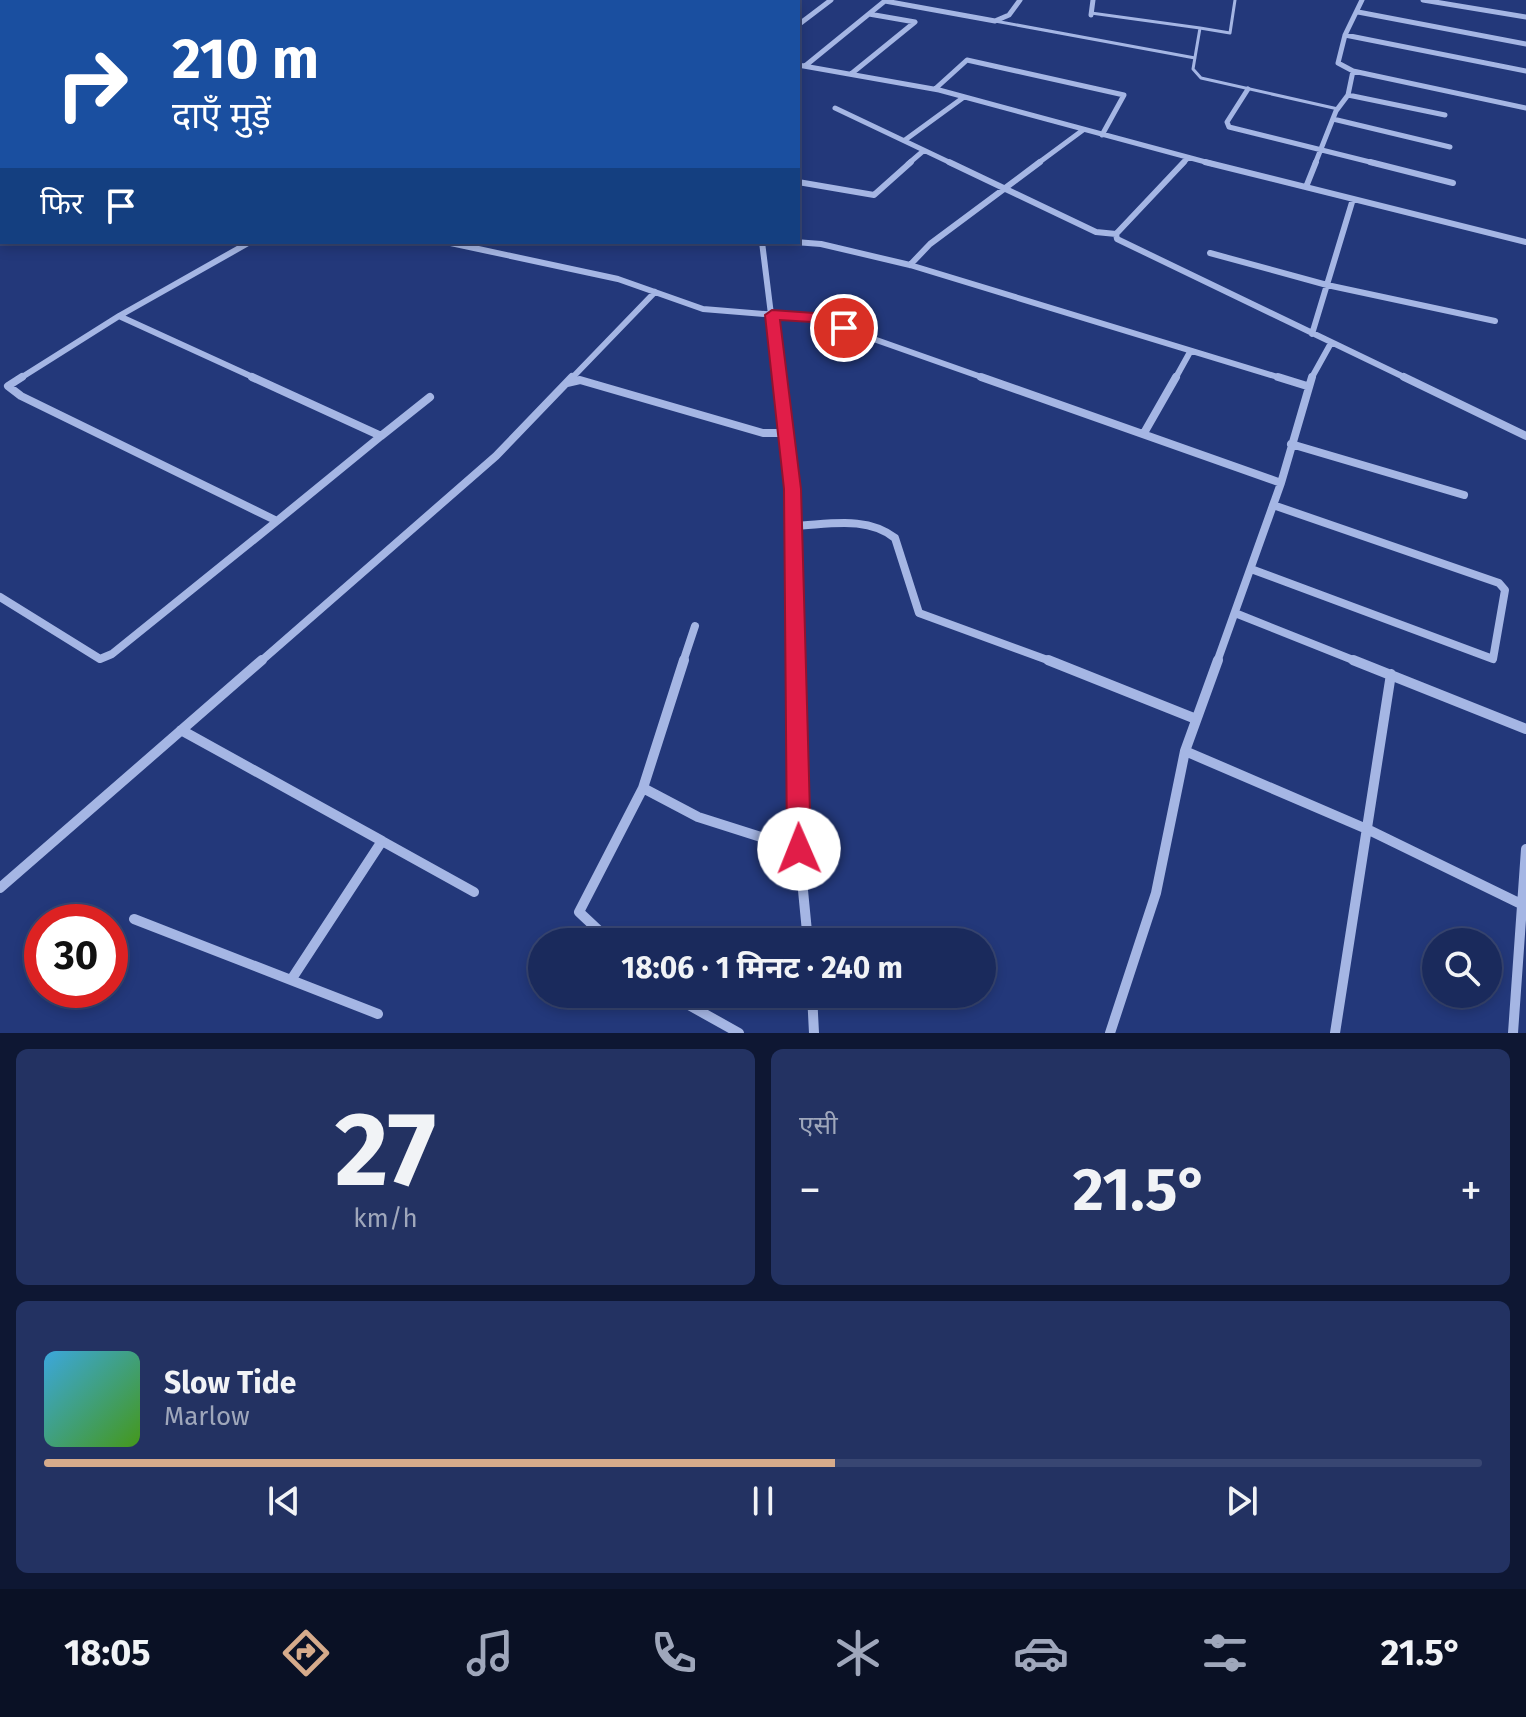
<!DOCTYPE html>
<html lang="hi">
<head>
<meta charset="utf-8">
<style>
  :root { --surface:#1a2a5c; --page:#233262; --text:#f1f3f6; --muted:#9fa7bb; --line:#384672; --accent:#d6ab8b }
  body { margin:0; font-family:"Fira Sans","Noto Sans Devanagari",sans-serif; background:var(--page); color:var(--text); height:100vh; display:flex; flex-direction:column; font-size:30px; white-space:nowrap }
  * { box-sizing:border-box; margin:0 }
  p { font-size:26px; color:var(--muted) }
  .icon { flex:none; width:44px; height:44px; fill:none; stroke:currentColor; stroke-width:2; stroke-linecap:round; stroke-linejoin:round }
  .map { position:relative; height:1033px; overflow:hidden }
  .sheet { display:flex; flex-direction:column; gap:16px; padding:16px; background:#0e1733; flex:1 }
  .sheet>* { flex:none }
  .top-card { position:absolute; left:0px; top:0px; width:800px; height:244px; box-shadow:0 4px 12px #0003,0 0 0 2px var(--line); background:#1a4fa0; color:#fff; overflow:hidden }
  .fabs { position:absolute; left:1422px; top:928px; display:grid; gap:16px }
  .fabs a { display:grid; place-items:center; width:80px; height:80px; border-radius:50%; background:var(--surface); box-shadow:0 4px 12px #0003,0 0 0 2px var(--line); font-size:40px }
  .speed { position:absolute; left:24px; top:904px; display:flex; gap:16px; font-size:40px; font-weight:700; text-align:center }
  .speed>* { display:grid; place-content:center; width:104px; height:104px; border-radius:50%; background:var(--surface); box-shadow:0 4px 12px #0003,0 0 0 2px var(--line); line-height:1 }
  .speed .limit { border:12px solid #d22; background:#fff; color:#111 }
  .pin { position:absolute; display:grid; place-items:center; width:68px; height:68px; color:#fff; margin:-34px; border:4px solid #fff; border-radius:50%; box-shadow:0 2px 8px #0007 }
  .me { position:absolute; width:88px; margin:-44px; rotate:359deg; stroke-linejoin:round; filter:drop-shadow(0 0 6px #0008) }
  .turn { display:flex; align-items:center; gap:28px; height:168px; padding:0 40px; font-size:36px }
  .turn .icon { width:104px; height:104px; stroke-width:2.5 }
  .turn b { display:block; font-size:56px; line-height:68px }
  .then { display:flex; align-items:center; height:76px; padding:0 40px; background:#0003; gap:16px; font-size:30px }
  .big { font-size:60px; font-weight:700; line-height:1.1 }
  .sheet .widget { flex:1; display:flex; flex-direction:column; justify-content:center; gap:12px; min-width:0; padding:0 28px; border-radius:12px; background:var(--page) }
  .sheet .dial { align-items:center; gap:0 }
  .dial b { font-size:104px; line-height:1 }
  .song { display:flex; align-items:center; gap:24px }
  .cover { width:96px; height:96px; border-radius:12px; background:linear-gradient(135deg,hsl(200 70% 55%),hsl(100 70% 35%)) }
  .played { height:8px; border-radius:4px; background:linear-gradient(90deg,var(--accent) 55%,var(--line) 55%) }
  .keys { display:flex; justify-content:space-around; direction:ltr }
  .heat { display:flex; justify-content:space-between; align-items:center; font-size:44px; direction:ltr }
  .sheet .tiles { flex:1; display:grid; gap:16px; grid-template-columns:1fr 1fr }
  .widget:last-child { grid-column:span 2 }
  .trip { position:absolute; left:528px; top:928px; width:468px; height:80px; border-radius:40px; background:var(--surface); box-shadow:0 4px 12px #0003,0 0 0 2px var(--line); font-weight:700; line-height:80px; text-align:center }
  .tab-bar { display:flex; height:128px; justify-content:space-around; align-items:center; background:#0a1125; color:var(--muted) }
  .tab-bar .icon { width:56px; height:56px }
  .tab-bar .current { color:var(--accent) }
  .tab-bar b { font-size:36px; color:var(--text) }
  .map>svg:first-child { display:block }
</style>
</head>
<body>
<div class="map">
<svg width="1526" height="1033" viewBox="0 0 1526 1033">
  <rect width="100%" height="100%" fill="#23387a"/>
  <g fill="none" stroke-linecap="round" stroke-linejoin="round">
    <path stroke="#a5b6e4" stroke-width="3" d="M 772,2 L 775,0
      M 1091,13 L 1200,28 L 1193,69 L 1201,78 L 1338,109
      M 995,21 L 1195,58
      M 1200,28 L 1230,33 L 1235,0"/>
    <path stroke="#a5b6e4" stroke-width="5" d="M 252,0 L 259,2
      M 486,0 L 506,2
      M 612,0 L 617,2
      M 701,0 L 710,2
      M 1362,0 L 1345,35 L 1338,63 L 1353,71 L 1526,108
      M 1423,0 L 1526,17
      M 885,1 L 995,21 L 1009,15 L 1020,0
      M 199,2 L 206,0
      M 406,2 L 410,0
      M 1358,12 L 1526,44
      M 1091,15 L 1093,0
      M 798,25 L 831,0
      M 1345,35 L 1526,71
      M 798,65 L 939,90 L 1213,164
      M 805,66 L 886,0
      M 851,74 L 915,22 L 869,14
      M 935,89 L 967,60 L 1124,95 L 1102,135
      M 1248,89 L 1227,122 L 1229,127 L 1378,164
      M 1348,95 L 1445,115
      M 835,108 L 953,164
      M 1333,119 L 1450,147
      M 905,140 L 964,97
      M 908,164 L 922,152
      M 1037,164 L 1083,130
      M 1182,164 L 1188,158
      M 1315,164 L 1336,111 L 1348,95 L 1353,71"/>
    <path stroke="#a5b6e4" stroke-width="6" d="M 949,162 L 1096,232 L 1116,234
      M 1184,162 L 1116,234 L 1117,239 L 1408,379
      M 1205,162 L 1526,242
      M 1370,162 L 1453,183
      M 798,182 L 874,195 L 911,162
      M 1306,187 L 1316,162
      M 446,242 L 618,279 L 703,309 L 814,318 L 987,379
      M 762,242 L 779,379
      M 795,242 L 821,244 L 910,265 L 1284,379
      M 1210,253 L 1327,285 L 1495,321
      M 910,265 L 930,244 L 1040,162
      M 119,316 L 257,379
      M 119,316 L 250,242
      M 1312,334 L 1353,199
      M 19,379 L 119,316
      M 571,379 L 655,292
      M 1175,379 L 1190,352
      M 1311,379 L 1331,343"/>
    <path stroke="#a5b6e4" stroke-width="8" d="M 22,377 L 8,386 L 21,396 L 277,521 L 381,436 L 252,377
      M 779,377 L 793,489 L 796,662
      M 981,377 L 1281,483
      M 1278,377 L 1307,386
      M 1404,377 L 1526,436
      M 567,383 L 580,380 L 763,433 L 786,433
      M 1144,433 L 1176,377
      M 381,436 L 430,397
      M 1291,444 L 1464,495
      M 793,526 C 827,525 866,515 895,538 L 919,613 L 1053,662
      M 1251,569 L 1493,659 L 1505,590 L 1499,583 L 1273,505
      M 0,597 L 100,659 L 112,654 L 277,521
      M 1235,613 L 1358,662
      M 260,662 L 496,456 L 572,377
      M 683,662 L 695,626
      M 1217,662 L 1281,483 L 1312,377"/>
    <path stroke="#a5b6e4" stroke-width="10" d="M 796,660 L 799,849 L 808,942
      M 1048,660 L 1196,719
      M 1353,660 L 1526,729
      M 181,730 L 382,841 L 291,980
      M 1185,751 L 1369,830 L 1521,904
      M 643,788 L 698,817 L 799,849
      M 382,841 L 474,892
      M 0,888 L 262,660
      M 134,919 L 378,1014
      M 611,942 L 579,912 L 643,788 L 684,660
      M 669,994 L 739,1033
      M 812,994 L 814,1033
      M 1110,1033 L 1156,893 L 1185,751 L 1218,660
      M 1335,1033 L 1391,674
      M 1513,1033 L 1526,849"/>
  </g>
  <path fill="#e11d48" stroke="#92132f" stroke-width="2" d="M 772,310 L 814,313 L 851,328 L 844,332 L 812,322 L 780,320 L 801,489 L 811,849 L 808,857 L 799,861 L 791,857 L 787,849 L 784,489 L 765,315 Z"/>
</svg>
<div class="fabs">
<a><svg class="icon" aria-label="search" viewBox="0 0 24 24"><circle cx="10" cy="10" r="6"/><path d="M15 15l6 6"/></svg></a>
</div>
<div class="speed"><div class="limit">30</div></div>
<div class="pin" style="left:844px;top:328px;background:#d93025"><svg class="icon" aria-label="arrive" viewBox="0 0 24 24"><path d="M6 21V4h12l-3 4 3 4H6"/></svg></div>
<svg class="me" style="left:799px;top:849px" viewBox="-20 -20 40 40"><circle r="19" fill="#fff"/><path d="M0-13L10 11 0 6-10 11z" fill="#e11d48"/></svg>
<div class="trip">18:06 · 1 मिनट · 240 m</div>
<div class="top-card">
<div class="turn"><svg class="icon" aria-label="right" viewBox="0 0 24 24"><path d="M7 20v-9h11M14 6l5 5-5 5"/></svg><div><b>210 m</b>दाएँ मुड़ें</div></div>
<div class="then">फिर<svg class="icon" aria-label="arrive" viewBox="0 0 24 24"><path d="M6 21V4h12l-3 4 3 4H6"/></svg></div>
</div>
</div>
<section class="sheet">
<div class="tiles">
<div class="widget dial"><b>27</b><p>km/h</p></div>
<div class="widget"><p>एसी</p>
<div class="heat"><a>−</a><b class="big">21.5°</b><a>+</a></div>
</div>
<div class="widget">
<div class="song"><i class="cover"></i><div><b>Slow Tide</b><p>Marlow</p></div></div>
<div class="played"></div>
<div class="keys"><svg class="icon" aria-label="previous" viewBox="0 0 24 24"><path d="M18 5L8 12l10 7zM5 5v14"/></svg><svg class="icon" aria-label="pause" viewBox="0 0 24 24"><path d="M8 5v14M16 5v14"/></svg><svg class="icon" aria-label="next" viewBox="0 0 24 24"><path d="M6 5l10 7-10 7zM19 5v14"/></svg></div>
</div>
</div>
</section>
<nav class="tab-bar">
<b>18:05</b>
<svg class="icon current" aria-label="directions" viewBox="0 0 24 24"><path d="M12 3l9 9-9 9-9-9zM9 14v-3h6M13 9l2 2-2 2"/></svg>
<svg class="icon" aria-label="music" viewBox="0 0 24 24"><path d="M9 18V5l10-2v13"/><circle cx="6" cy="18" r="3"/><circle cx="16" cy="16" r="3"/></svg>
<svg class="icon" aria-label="phone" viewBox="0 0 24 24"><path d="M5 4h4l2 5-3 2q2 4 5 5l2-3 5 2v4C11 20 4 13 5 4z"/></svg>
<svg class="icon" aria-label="climate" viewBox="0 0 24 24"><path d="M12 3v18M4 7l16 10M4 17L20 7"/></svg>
<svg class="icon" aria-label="car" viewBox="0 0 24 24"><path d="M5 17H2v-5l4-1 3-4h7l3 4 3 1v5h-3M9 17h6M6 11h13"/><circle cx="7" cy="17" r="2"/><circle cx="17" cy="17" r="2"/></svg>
<svg class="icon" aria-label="filters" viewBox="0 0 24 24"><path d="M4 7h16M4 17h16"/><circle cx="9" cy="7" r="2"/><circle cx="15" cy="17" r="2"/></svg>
<b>21.5°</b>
</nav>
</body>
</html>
